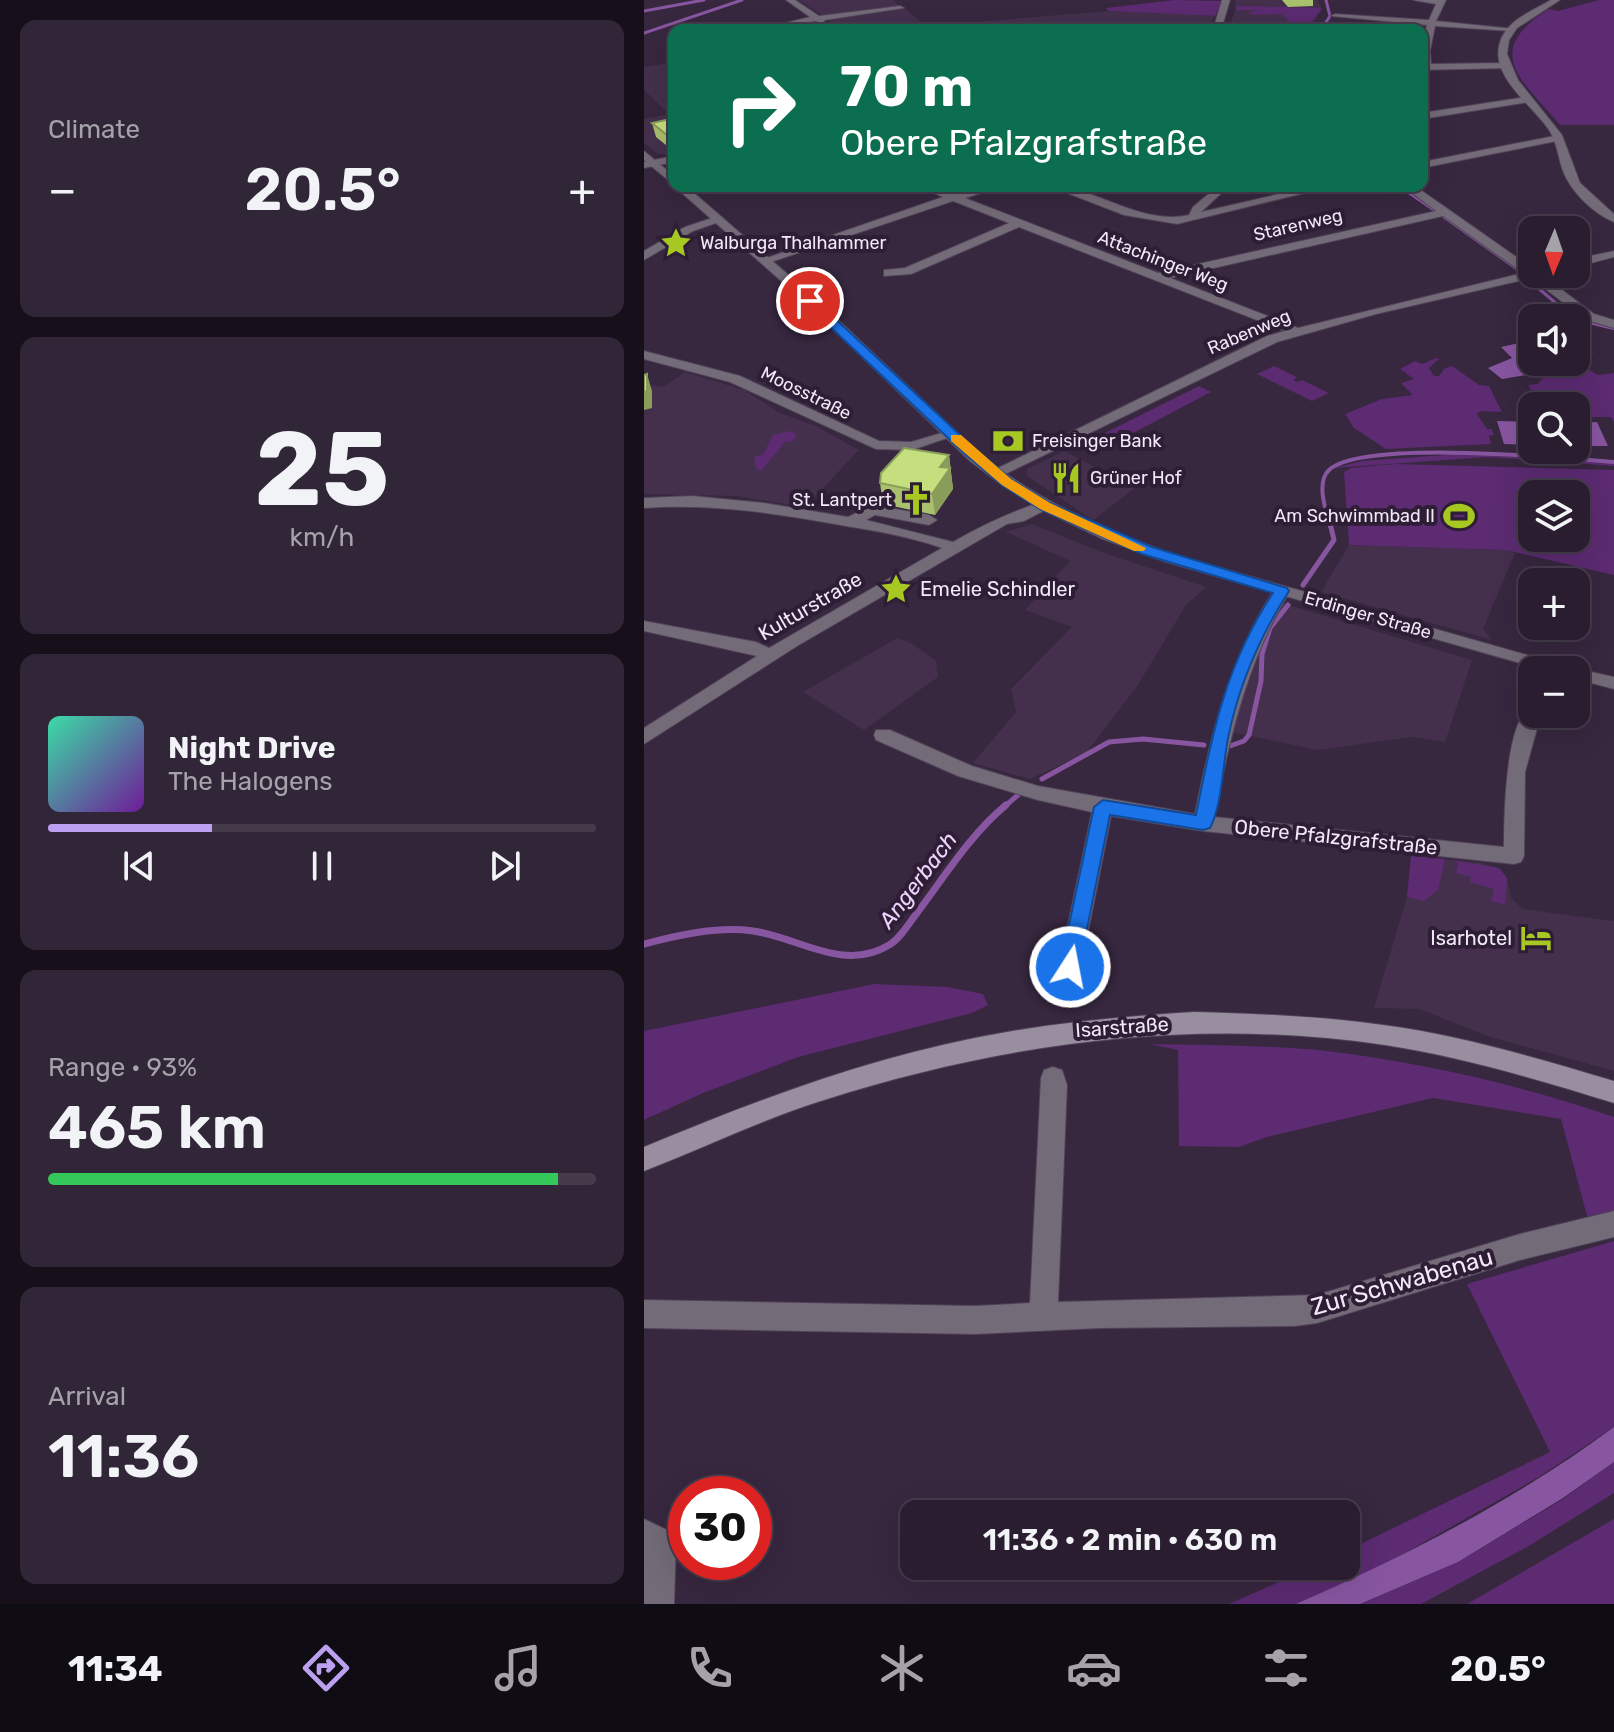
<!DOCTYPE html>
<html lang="en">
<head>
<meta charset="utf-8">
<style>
  :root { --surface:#291d2f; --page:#312637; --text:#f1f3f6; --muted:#a5a2aa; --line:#453b4b; --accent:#bca0f2 }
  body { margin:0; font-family:Rubik,sans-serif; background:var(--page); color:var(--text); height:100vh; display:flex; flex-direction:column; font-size:30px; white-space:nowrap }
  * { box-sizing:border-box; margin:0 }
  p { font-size:26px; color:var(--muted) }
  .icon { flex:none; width:44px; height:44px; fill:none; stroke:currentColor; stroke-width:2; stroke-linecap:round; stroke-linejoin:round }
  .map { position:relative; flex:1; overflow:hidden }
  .side { display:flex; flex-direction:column; gap:20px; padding:20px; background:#17101a; width:644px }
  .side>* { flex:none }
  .guide { position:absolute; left:24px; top:24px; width:760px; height:168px; border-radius:16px; box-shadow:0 8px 32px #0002,0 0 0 2px var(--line); background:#0b6e4f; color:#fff; overflow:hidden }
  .needle { width:52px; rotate:182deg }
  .buttons { position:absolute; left:874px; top:216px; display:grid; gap:16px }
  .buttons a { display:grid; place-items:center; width:72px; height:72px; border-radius:16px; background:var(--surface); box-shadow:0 8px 32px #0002,0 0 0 2px var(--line); font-size:40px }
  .speed { position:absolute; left:24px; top:1476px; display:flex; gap:16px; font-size:40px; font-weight:700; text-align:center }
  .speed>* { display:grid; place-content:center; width:104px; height:104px; border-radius:50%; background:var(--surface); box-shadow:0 8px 32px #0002,0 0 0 2px var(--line); line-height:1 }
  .speed .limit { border:12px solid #d22; background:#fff; color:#111 }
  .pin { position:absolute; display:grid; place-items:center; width:68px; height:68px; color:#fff; margin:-34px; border:4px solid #fff; border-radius:50%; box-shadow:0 2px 8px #0007 }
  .me { position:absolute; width:88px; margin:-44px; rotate:11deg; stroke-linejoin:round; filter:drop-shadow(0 0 6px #0008) }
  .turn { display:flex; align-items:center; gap:28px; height:168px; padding:0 40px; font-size:36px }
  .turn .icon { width:104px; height:104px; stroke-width:2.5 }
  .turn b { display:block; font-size:56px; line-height:68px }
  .big { font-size:60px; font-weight:600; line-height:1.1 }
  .side .card { flex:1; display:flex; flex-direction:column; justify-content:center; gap:12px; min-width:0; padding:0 28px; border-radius:16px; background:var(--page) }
  .side .dial { align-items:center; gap:0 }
  .dial b { font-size:104px; line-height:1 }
  .song { display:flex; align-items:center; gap:24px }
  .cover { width:96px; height:96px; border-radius:12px; background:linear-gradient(135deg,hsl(160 70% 55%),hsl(280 70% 35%)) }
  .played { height:8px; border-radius:4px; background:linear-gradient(90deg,var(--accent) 30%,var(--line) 30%) }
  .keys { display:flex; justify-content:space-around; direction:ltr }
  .heat { display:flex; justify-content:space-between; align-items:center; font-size:44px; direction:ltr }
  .charge { height:12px; border-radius:6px; background:linear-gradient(90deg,#34c759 93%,var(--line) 0) }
  .trip { position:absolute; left:256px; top:1500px; width:460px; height:80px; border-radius:16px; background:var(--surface); box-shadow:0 8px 32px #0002,0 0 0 2px var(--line); font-weight:600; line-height:80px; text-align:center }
  .menu { display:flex; height:128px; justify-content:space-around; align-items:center; background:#100c13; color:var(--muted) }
  .menu .icon { width:56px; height:56px }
  .menu .active { color:var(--accent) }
  .menu b { font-size:36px; color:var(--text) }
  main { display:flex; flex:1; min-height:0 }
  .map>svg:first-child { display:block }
</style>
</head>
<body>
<main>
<section class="side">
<div class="card"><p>Climate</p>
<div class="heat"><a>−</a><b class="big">20.5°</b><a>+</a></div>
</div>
<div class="card dial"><b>25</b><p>km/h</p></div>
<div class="card">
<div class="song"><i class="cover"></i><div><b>Night Drive</b><p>The Halogens</p></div></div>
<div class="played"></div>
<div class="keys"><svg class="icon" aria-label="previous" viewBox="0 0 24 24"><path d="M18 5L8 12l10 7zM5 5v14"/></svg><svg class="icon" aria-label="pause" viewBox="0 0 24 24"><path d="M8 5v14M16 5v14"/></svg><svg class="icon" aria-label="next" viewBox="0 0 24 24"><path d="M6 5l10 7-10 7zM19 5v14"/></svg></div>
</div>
<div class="card"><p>Range · 93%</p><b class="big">465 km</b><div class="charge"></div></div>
<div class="card"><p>Arrival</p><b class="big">11:36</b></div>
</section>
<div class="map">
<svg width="970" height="1604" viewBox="0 0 970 1604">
  <rect width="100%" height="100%" fill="#37273f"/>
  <path fill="#44304d" d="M 154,0 L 249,0 L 255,6 L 178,15 Z
    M 591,0 L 674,0 L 678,10 L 663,30 L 583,30 L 591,12 Z
    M 261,9 L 282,26 L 465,11 L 571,16 L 561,30 L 197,30 L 185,20 Z
    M 30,62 L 30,154 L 14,154 L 0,143 L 0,119 L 25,114 L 0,90 L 0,67 Z
    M 41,372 L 100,390 L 136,413 L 172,426 L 215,450 L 161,507 L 92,496 L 0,494 L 0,384 L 20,387 Z
    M 420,451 L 475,479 L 485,476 L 499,482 L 449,520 L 383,476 L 383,469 Z
    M 388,524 L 457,552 L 562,587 L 542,605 L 494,685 L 442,753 L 386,779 L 329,763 L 372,712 L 367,689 L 428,627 L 381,610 L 426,561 L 362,532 Z
    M 705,545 L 861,550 L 871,553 L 839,629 L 848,640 L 677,592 Z
    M 638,603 L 828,660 L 801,742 L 768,737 L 673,750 L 588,732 L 617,634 Z
    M 253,638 L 267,643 L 292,661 L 294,677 L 220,730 L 159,692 Z
    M 767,856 L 837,863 L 855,868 L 863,878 L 867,898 L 879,909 L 970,921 L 970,1071 L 846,1037 L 775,1009 L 730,1008 L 763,897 Z"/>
  <path fill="#5c2b72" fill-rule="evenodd" d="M 531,0 L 578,1 L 571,16 L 465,11 L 462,8 Z
    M 955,0 L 970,0 L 970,125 L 916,125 C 879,81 836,52 905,9 L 914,11 Z
    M 593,6 L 677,8 L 677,9 L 662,30 L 647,30 L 639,25 L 645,21 L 638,14 L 610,15 L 604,12 L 619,10 L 593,10 Z
    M 932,349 L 947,349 L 949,352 L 942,368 L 954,375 L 970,373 L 970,422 L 967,417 L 932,417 L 932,406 L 898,406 L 884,385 L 894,384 L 899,377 L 914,376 L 913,369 L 907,368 L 905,364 L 932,362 Z
    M 792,358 L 795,359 L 785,368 L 790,376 L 795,376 L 800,369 L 808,366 L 835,385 L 845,386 L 858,412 L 837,411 L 833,414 L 843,429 L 848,429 L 850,435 L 845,436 L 847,444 L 742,449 L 710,428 L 701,414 L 738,399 L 769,395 L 757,383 L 770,379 L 756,369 L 771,361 L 778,364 Z
    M 630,366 L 653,377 L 649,380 L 653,382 L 658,380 L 685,393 L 668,401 L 613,374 Z
    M 555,386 L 567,392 L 472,442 L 457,435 Z
    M 146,431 L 153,434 L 148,442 L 142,441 L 117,471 L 112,468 L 110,457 L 119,455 L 129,435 Z
    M 815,454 L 970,463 L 970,466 L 844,457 L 690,468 L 718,461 Z
    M 752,464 L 970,470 L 970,575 L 861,550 L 705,545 L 700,472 L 707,468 ZM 888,494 L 932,494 L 932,538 L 888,538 Z
    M 767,856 L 801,859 L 794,890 L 780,901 L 763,897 Z
    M 809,860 L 855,868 L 863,878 L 861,905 L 847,901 L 850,889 L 826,882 L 827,877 L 812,873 L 814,863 Z
    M 230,984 L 304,987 L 339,994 L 344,1005 L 328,1013 L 154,1057 L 59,1093 L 0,1120 L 0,1031 Z
    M 505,1044 C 564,1045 624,1045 683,1051 C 781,1063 876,1085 970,1117 L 970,1212 L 943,1216 L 917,1119 L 789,1098 L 623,1137 L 595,1147 L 535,1146 L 534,1050 Z
    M 970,1241 L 970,1427 L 895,1477 L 740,1565 L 652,1604 L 585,1604 L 671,1566 L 702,1566 L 702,1551 L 906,1452 L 823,1284 Z
    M 970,1462 L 970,1493 L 883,1547 L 777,1604 L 716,1604 L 814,1562 L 919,1499 Z
    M 970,1519 L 970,1604 L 823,1604 Z"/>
  <path fill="#8856a1" d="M 879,342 L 888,342 L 888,353 L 878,354 L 899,372 L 858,379 L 844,368 L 868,358 L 857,347 Z
    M 853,421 L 888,422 L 888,445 L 860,444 Z
    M 953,422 L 964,446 L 932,446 L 932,423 Z
    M 970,1427 L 970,1462 L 919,1498 L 814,1562 L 716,1604 L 652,1604 C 762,1556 873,1499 970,1427 Z"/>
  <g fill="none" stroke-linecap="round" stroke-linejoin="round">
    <path stroke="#8856a1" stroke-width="3" d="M 0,11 L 60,0
      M 677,30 L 686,16 L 682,0
      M 0,33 L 98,0
      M 755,186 L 790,210
      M 800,217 L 873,269
      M 887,282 L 920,310"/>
    <path stroke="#8856a1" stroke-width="4" d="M 917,308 L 929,318
      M 932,319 L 970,328
      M 687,529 C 683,514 671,483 685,470 C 719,439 919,458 970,462"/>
    <path stroke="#8856a1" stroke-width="5" d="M 659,585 L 690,540 L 687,527
      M 583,747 L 600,741 L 605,735 L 617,681 L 618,654 L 626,628 L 644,605
      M 398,779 L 465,742 L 499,739 L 560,745
      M 360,807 L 374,795"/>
    <path stroke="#8856a1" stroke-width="7" d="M 0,944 C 34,935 74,926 109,931 C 154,937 200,973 245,945 C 256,939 265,923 273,913 C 301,876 326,835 362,805"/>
    <defs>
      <path id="minor" d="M 142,0 L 151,0 L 175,16 L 256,6 L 260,8 L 181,20 L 178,24 L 172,21 L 112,30 L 166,17 Z
        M 578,0 L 586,0 L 577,30 L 569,30 Z
        M 769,0 L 802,0 L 792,21 L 871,29 L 867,31 L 791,26 L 786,51 L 787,64 L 861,63 L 864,68 L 778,70 L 778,44 L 783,25 L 687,16 L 691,14 L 785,20 L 792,4 Z
        M 882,97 L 885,102 L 778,119 L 778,113 Z
        M 915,135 L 918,140 L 778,168 L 778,162 Z
        M 30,156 L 30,162 L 0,168 L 0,162 Z
        M 275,186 C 288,186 302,194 314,193 C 330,192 344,186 360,186 L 321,198 L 514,273 L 792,211 L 759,186 L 771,186 L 888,268 L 888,274 L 897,274 L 950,314 L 970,320 L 970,328 L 942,320 L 887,278 L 732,314 L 633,342 L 353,478 L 346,474 L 348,471 L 623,336 L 641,331 L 375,227 L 267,274 L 240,276 L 240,270 L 261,268 L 365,223 L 309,201 L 124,263 L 114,261 L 299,197 ZM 799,216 L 879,273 L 654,328 L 526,278 Z
        M 405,186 C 452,186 496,226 545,215 L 549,207 L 574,186 L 584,187 L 557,212 L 670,186 L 689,186 L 533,224 L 480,215 Z
        M 74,216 L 78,217 L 78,221 L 49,231 L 0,260 L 0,251 L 41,227 Z
        M 970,251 L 970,257 L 932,267 L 932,259 Z
        M 0,351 L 96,376 L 235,441 L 267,442 L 308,430 L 315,434 L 268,450 L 232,449 L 86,382 L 0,359 Z
        M 48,496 L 120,503 L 204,517 L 229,505 L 285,515 L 293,520 L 285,525 L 231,515 L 222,520 L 309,542 C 339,525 368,511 401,501 L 409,506 L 380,521 L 363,524 L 153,646 L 0,744 L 0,728 L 113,656 L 0,631 L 0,621 L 112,642 L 125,648 L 298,548 C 267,537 234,531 202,526 C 135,514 69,503 0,508 L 0,498 Z
        M 638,586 L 646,591 C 603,661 586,736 570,817 L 860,847 C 860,822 861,715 888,708 L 888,714 L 897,714 L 881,772 L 880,856 L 877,862 L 870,864 L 559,831 L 467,816 L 437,967 L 434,974 L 426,976 L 418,974 L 415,967 L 448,812 L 394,800 L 314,776 L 232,740 L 230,735 L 232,730 L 246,730 L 328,766 L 394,786 L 551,814 C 567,733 586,657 632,587 Z
        M 409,1067 L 418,1070 L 423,1085 L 414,1302 L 673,1295 L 876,1234 L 970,1211 L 970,1237 L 876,1260 L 673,1323 L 651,1326 L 456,1328 L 331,1334 L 0,1328 L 0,1300 L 331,1306 L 386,1303 L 397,1078 L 400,1070 Z
        M 0,1519 L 27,1532 L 32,1543 L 30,1604 L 0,1604 Z"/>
      <path id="tertiary" d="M 907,0 L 916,0 L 873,28 L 865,40 L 863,54 L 874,80 L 918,135 L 936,183 L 970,214 L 970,222 C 950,214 927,192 919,171 C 914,157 913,142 905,130 C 889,105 845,77 856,42 C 863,20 888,11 907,0 Z
        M 0,151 L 30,176 L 30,185 L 0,160 Z
        M 30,186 L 42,186 L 171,298 L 337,455 C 395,502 463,531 534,556 L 929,668 L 970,677 L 970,689 L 932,679 L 932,670 L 900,670 L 522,562 L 459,539 L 398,510 L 359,486 L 326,461 L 162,303 Z"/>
      <path id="secondary" d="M 550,1012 C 614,1014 676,1016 739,1025 C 817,1035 895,1059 970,1081 L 970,1103 C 895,1080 819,1057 741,1045 C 551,1017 362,1042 180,1100 C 118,1119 60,1148 0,1171 L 0,1147 C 117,1098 238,1053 363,1032 C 425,1021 488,1016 550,1012 Z"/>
    </defs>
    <use href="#minor" stroke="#514259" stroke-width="2"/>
    <use href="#tertiary" stroke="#514259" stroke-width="2"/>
    <use href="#secondary" stroke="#514259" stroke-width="2"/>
    <use href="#minor" fill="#736b77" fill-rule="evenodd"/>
    <use href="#tertiary" fill="#736b77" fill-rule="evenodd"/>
    <use href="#secondary" fill="#998da0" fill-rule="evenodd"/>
  </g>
  <path fill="#a9c06d" d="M 638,0 L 669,0 L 669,6 L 644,7 Z
    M 8,123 L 30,123 L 30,150 L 27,149 L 12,137 Z
    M 305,455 L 309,489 L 291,515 L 239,504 L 236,483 Z"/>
  <path fill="#8a9c59" d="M 3,374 L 8,391 L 8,408 L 0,410 L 0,392 Z
    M 305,455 L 309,489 L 291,515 L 288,494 L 296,467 Z"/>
  <path fill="#c5df7f" stroke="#8a9c59" stroke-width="2" d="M 26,119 L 30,123 L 30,134 L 28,136 L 23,135 L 8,123 Z
    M 3,374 L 3,391 L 0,392 L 0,375 Z
    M 260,448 L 305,455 L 296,467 L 306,468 L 288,494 L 236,483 L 237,473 Z"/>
  <path fill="#1a73e8" stroke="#114b97" stroke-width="2" d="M 162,299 L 170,299 L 330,448 L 367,479 L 406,503 L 508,547 L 643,588 L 645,591 C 616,636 595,684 584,738 C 579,764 578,805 566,828 L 559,830 L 466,815 L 434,973 L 426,975 L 419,973 L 416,967 L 450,807 L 459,800 L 552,815 C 568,733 582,664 629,593 L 498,554 L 396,509 L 358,485 L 321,454 L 162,304 Z"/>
  <path fill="#f59e0b" d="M 307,435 L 317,435 L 367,479 L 406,503 L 502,548 L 500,551 L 490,551 L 396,509 L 358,485 L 307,441 Z"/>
  <defs>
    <symbol id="sight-bare" viewBox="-9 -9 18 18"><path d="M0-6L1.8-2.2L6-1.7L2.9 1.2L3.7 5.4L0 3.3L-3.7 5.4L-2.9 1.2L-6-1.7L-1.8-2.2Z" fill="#a6c821" stroke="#2d1d35" stroke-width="2.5" paint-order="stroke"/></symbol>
    <symbol id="bank-bare" viewBox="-9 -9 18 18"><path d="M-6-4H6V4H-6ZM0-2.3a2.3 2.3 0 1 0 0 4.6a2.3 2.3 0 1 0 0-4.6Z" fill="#a6c821" stroke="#2d1d35" stroke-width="2.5" paint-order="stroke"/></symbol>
    <symbol id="restaurant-bare" viewBox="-9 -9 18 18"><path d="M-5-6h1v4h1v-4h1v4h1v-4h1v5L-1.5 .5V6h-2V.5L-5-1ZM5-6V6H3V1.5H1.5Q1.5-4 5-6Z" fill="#a6c821" stroke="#2d1d35" stroke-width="2.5" paint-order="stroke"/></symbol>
    <symbol id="church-bare" viewBox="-9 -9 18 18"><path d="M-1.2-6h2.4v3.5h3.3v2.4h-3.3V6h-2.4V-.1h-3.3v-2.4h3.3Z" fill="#a6c821" stroke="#2d1d35" stroke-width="2.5" paint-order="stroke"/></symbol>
    <symbol id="stadium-bare" viewBox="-9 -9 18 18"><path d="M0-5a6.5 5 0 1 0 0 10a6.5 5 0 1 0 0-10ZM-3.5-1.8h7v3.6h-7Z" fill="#a6c821" stroke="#2d1d35" stroke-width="2.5" paint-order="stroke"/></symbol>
    <symbol id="hotel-bare" viewBox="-9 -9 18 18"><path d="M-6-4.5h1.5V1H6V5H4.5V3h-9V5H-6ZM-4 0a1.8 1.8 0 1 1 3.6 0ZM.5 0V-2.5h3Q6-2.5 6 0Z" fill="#a6c821" stroke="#2d1d35" stroke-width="2.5" paint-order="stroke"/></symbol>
  </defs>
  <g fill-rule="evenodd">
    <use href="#sight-bare" x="10" y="221" width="44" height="44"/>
    <use href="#bank-bare" x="342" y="419" width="44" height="44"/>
    <use href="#restaurant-bare" x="400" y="456" width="44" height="44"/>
    <use href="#church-bare" x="250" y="478" width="44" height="44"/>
    <use href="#stadium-bare" x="793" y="494" width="44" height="44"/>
    <use href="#sight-bare" x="230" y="567" width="44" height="44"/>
    <use href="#hotel-bare" x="870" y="916" width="44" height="44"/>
  </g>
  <g text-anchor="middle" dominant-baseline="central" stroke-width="8" stroke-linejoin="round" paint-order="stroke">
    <g font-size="18" fill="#f2e8f8" stroke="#2d1d35">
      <text transform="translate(654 225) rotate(-13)">Starenweg</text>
      <text transform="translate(519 261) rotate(21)">Attachinger Weg</text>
      <text transform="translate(605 332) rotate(-23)">Rabenweg</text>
      <text transform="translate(162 393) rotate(26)">Moosstraße</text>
      <text transform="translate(724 615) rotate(16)">Erdinger Straße</text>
    </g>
    <g font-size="18" fill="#f2e8f8" stroke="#2d1d35" text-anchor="start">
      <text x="56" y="243">Walburga Thalhammer</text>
      <text x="388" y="441">Freisinger Bank</text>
      <text x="446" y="478">Grüner Hof</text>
      <text x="248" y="500" text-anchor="end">St. Lantpert</text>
      <text x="791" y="516" text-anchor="end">Am Schwimmbad II</text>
    </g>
    <g font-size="20" fill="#f2e8f8" stroke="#2d1d35" text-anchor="start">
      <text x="276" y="589">Emelie Schindler</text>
      <text x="868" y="938" text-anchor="end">Isarhotel</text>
    </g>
    <g font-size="20" fill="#f2e8f8" stroke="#2d1d35">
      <text transform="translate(166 606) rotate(-30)">Kulturstraße</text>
      <text transform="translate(692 837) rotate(6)">Obere Pfalzgrafstraße</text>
      <text transform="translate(478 1027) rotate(-4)">Isarstraße</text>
    </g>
    <g font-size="22" font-style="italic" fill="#eed4fd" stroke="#2d1d35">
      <text transform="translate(274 880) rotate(-53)">Angerbach</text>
    </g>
    <g font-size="24" fill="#f2e8f8" stroke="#2d1d35">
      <text transform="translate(758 1282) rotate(-16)">Zur Schwabenau</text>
    </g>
  </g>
</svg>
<div class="buttons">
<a><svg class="needle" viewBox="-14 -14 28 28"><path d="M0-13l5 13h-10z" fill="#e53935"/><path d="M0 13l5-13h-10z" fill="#a5a2aa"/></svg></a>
<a><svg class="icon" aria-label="sound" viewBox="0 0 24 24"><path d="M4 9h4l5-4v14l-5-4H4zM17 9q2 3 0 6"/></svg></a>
<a><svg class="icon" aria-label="search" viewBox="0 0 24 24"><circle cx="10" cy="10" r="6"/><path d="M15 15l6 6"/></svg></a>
<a><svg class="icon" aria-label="layers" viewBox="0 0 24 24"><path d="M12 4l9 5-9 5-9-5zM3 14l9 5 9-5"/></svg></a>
<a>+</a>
<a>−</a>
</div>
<div class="speed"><div class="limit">30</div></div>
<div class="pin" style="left:166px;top:301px;background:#d93025"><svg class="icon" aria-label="arrive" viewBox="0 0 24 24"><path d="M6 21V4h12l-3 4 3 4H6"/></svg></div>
<svg class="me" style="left:426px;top:967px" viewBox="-20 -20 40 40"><circle r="17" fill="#1a73e8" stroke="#fff" stroke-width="3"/><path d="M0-11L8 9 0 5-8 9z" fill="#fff"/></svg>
<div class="trip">11:36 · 2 min · 630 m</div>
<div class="guide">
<div class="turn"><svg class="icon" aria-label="right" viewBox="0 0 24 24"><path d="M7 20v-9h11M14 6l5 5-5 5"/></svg><div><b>70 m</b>Obere Pfalzgrafstraße</div></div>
</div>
</div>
</main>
<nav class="menu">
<b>11:34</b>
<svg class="icon active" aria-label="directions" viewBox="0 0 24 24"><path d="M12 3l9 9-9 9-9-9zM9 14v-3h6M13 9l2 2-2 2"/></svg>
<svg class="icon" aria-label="music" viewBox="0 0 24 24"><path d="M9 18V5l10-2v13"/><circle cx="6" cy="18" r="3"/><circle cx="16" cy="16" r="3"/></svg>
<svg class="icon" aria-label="phone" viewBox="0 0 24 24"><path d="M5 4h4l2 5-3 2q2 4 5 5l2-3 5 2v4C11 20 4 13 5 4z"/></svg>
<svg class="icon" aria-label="climate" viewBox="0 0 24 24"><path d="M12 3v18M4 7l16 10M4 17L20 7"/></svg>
<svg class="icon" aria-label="car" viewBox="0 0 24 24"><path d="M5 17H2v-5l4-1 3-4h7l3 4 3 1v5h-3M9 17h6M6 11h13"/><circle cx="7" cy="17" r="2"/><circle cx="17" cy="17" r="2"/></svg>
<svg class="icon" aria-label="filters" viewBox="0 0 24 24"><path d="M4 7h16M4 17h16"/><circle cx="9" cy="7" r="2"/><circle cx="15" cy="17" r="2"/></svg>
<b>20.5°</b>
</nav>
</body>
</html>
